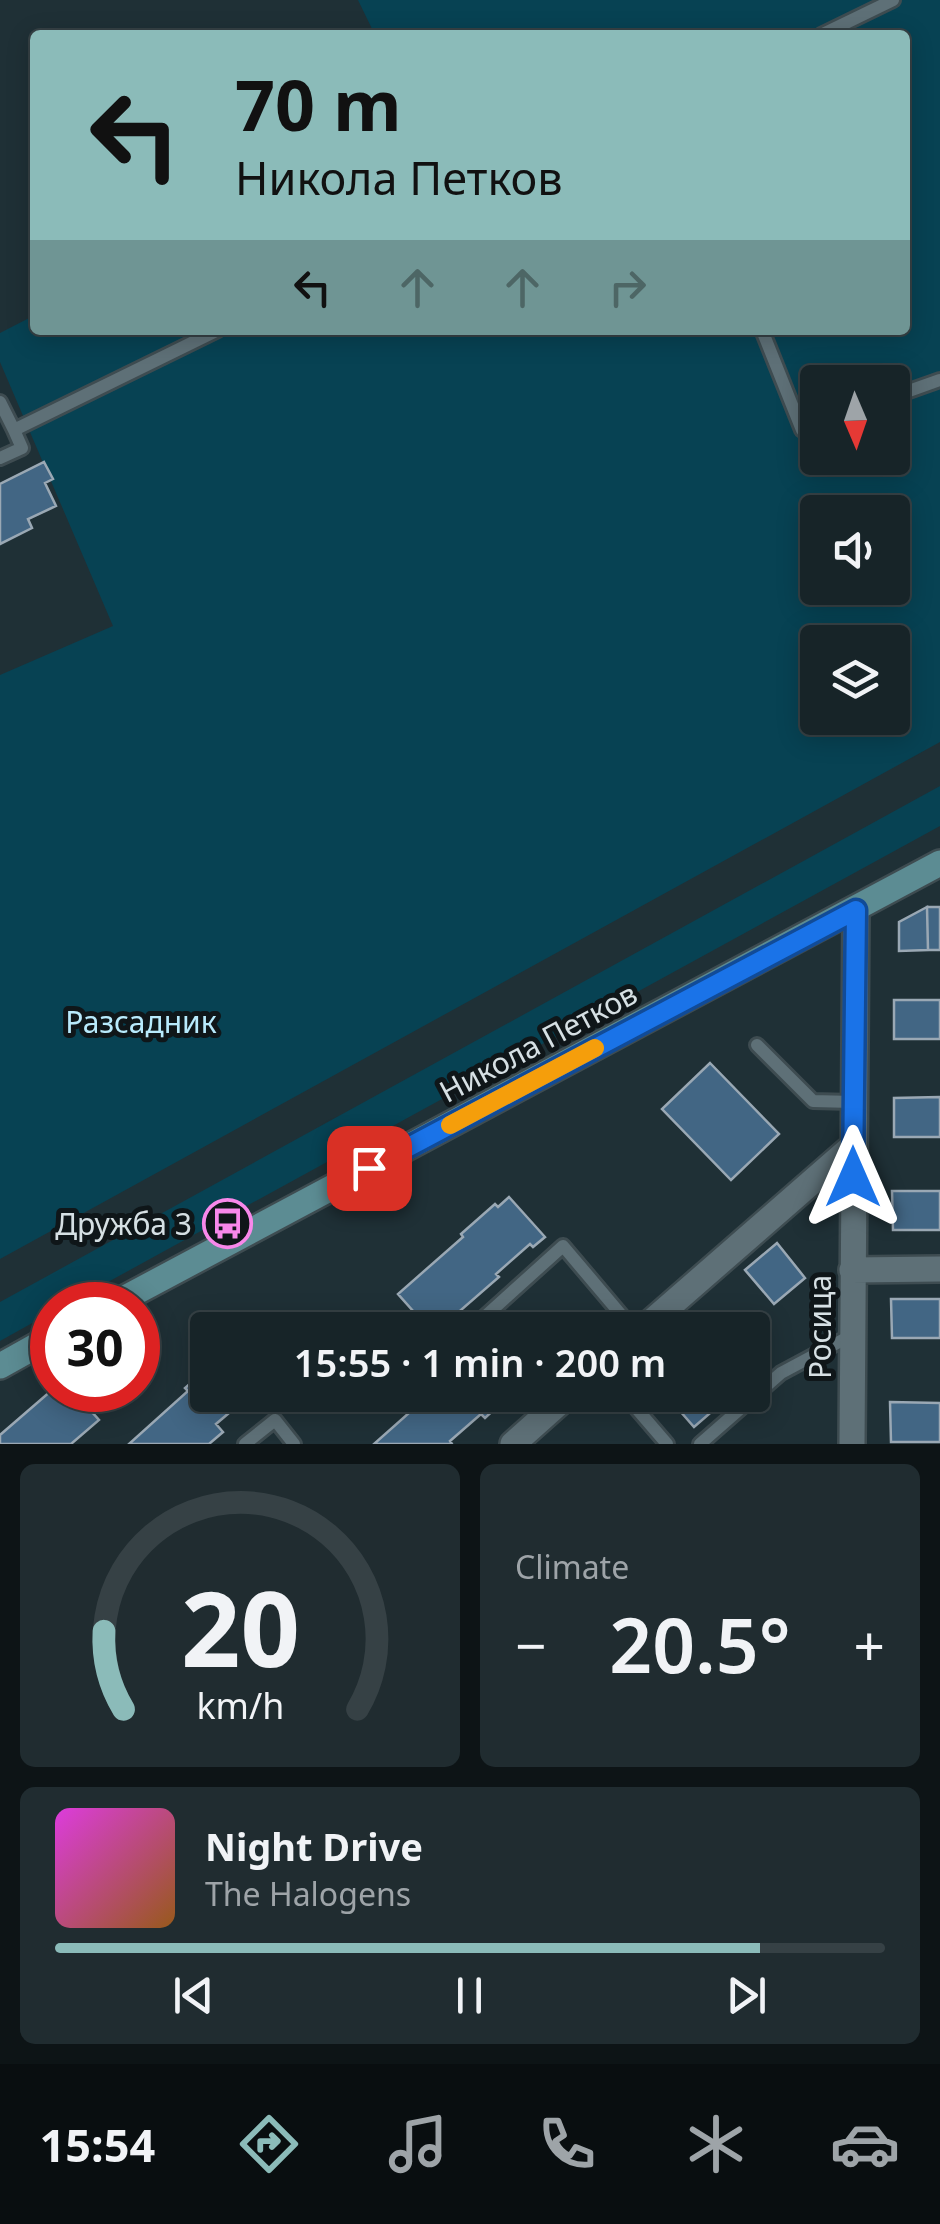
<!DOCTYPE html>
<html lang="en">
<head>
<meta charset="utf-8">
<style>
  :root { --surface:#172428; --page:#202c30; --text:#f1f3f6; --muted:#9ea4a8; --line:#364145; --accent:#8bbbb9 }
  body { margin:0; font-family:"Noto Sans",sans-serif; background:var(--page); color:var(--text); height:100vh; display:flex; flex-direction:column; font-size:38px; white-space:nowrap }
  * { box-sizing:border-box; margin:0 }
  p { font-size:32px; color:var(--muted) }
  .icon { flex:none; width:55px; height:55px; fill:none; stroke:currentColor; stroke-width:2; stroke-linecap:round; stroke-linejoin:round }
  .map { position:relative; height:1444px; overflow:hidden }
  .panel { display:flex; flex-direction:column; gap:20px; padding:20px; background:#0d1416; flex:1 }
  .panel>* { flex:none }
  .top-card { position:absolute; left:30px; top:30px; width:880px; height:305px; border-radius:10px; box-shadow:0 5px 25px #0003,0 0 0 2px var(--line); background:#8bbbb9; color:#111; overflow:hidden }
  .needle { width:65px; rotate:178deg }
  .controls { position:absolute; left:800px; top:365px; display:grid; gap:20px }
  .controls a { display:grid; place-items:center; width:110px; height:110px; border-radius:10px; background:var(--surface); box-shadow:0 5px 25px #0003,0 0 0 2px var(--line); font-size:50px }
  .speed { position:absolute; left:30px; top:1282px; display:flex; gap:20px; font-size:50px; font-weight:700; text-align:center }
  .speed>* { display:grid; place-content:center; width:130px; height:130px; border-radius:50%; background:var(--surface); box-shadow:0 5px 25px #0003,0 0 0 2px var(--line); line-height:1 }
  .speed .limit { border:15px solid #d22; background:#fff; color:#111 }
  .pin { position:absolute; display:grid; place-items:center; width:85px; height:85px; color:#fff; margin:-42px; border-radius:20px; box-shadow:0 5px 15px #0006 }
  .me { position:absolute; width:110px; margin:-55px; rotate:0deg; stroke-linejoin:round; filter:drop-shadow(0 0 8px #0008) }
  .turn { display:flex; align-items:center; gap:35px; height:210px; padding:0 40px; font-size:45px }
  .turn .icon { width:130px; height:130px; stroke-width:2.5 }
  .turn b { display:block; font-size:70px; line-height:85px }
  .lanes { display:flex; align-items:center; height:95px; padding:0 40px; background:#0003; justify-content:center; gap:50px; direction:ltr }
  .lanes .off { opacity:.35 }
  .big { font-size:75px; font-weight:600; line-height:1.1 }
  .panel .widget { flex:1; display:flex; flex-direction:column; justify-content:center; gap:15px; min-width:0; padding:0 35px; border-radius:15px; background:var(--page) }
  .panel .dial { align-items:center; gap:0 }
  .dial svg { height:260px; overflow:visible; fill:none; stroke:var(--line); stroke-width:7; stroke-linecap:round; text-anchor:middle }
  .dial text { fill:var(--text); stroke:none }
  .song { display:flex; align-items:center; gap:30px }
  .cover { width:120px; height:120px; border-radius:15px; background:linear-gradient(135deg,hsl(300 70% 55%),hsl(30 70% 35%)) }
  .played { height:10px; border-radius:5px; background:linear-gradient(90deg,var(--accent) 85%,var(--line) 85%) }
  .keys { display:flex; justify-content:space-around; direction:ltr }
  .heat { display:flex; justify-content:space-between; align-items:center; font-size:55px; direction:ltr }
  .panel .tiles { flex:1; display:grid; gap:20px; grid-template-columns:1fr 1fr }
  .widget:last-child { grid-column:span 2 }
  .trip { position:absolute; left:190px; top:1312px; width:580px; height:100px; border-radius:10px; background:var(--surface); box-shadow:0 5px 25px #0003,0 0 0 2px var(--line); font-weight:600; line-height:100px; text-align:center }
  .dock { display:flex; height:160px; justify-content:space-around; align-items:center; background:#090e10; color:var(--muted) }
  .dock .icon { width:70px; height:70px }
  .dock .on { color:var(--accent) }
  .dock b { font-size:45px; color:var(--text) }
  .map>svg:first-child { display:block }
</style>
</head>
<body>
<div class="map">
<svg width="940" height="1444" viewBox="0 0 940 1444">
  <rect width="100%" height="100%" fill="#1f3036"/>
  <path fill="#074253" fill-rule="evenodd" d="M 358,0 L 940,0 L 940,742 L 0,1259 L 0,675 L 113,626 L 0,362 L 0,333 L 35,315 L 35,330 L 905,330 L 905,35 L 375,35 ZM 818,382 L 892,382 L 892,458 L 818,458 ZM 818,512 L 892,512 L 892,588 L 818,588 ZM 818,642 L 892,642 L 892,718 L 818,718 Z
    M 940,786 L 940,826 L 66,1305 L 52,1305 L 52,1312 L 0,1341 L 0,1302 Z"/>
  <path fill="#426684" stroke="#9aa8b4" stroke-width="2.5" d="M 44,462 L 53,479 L 45,483 L 56,506 L 28,519 L 32,528 L 0,544 L 0,484 Z
    M 927,907 L 928,950 L 899,951 L 899,922 Z
    M 927,907 L 940,907 L 940,950 L 928,950 Z
    M 894,1000 L 940,1000 L 940,1039 L 894,1039 Z
    M 710,1063 L 779,1134 L 731,1180 L 662,1109 Z
    M 940,1097 L 940,1137 L 894,1137 L 894,1098 Z
    M 892,1191 L 940,1191 L 940,1230 L 893,1230 Z
    M 509,1197 L 545,1237 L 533,1247 L 530,1244 L 496,1274 L 499,1277 L 438,1330 L 430,1330 L 398,1294 L 463,1237 L 461,1234 L 495,1204 L 498,1207 Z
    M 777,1243 L 805,1278 L 774,1304 L 745,1270 Z
    M 891,1299 L 940,1299 L 940,1338 L 892,1338 Z
    M 723,1312 L 739,1330 L 702,1330 Z
    M 208,1368 L 208,1395 L 265,1395 L 255,1403 L 249,1396 L 216,1424 L 223,1432 L 209,1444 L 129,1444 L 188,1391 L 185,1388 Z
    M 52,1390 L 72,1390 L 99,1420 L 71,1444 L 0,1444 L 0,1435 Z
    M 423,1395 L 488,1395 L 498,1406 L 485,1418 L 481,1414 L 450,1441 L 452,1444 L 374,1444 L 418,1405 L 415,1402 Z
    M 666,1395 L 731,1395 L 694,1427 Z
    M 890,1402 L 940,1403 L 940,1442 L 891,1442 Z"/>
  <g fill="none" stroke-linecap="round" stroke-linejoin="round">
    <defs>
      <path id="lane" d="M 821,35 L 893,0
        M 762,330 L 802,430 L 818,424
        M 892,397 L 940,380
        M 0,402 L 14,430
        M 0,458 L 22,448 L 14,430 L 218,330
        M 757,1045 L 813,1101 L 853,1102
        M 480,1321 L 563,1246 L 634,1330
        M 630,1401 L 667,1444
        M 245,1444 L 275,1420 L 294,1444
        M 700,1444 L 781,1373 L 852,1335"/>
      <path id="street" d="M 852,1270 L 940,1269
        M 642,1330 L 853,1146
        M 513,1444 L 568,1395
        M 852,1444 L 856,910"/>
      <path id="secondary" d="M 112,1305 L 940,863
        M 0,1366 L 52,1337"/>
    </defs>
    <use href="#lane" stroke="#3e4c51" stroke-width="18"/>
    <use href="#street" stroke="#3e4c51" stroke-width="30"/>
    <use href="#secondary" stroke="#3e4c51" stroke-width="30"/>
    <use href="#lane" stroke="#5e7077" stroke-width="12"/>
    <use href="#street" stroke="#5e7077" stroke-width="25"/>
    <use href="#secondary" stroke="#5c8c93" stroke-width="25"/>
  </g>
  <g fill="none" stroke-linecap="round" stroke-linejoin="round">
    <defs>
      <path id="route" d="M 369,1168 L 856,910 L 853,1177"/>
    </defs>
    <use href="#route" stroke="#114b97" stroke-width="25"/>
    <use href="#route" stroke="#1a73e8" stroke-width="18"/>
    <path stroke="#f59e0b" stroke-width="18" d="M 450,1125 L 595,1048"/>
  </g>
  <defs>
    <symbol id="bus-ring" viewBox="-11 -11 22 22"><circle r="9.5" fill="#0f1619" stroke="#f888ea" stroke-width="1.5"/><path d="M-5-6H5V4H4V6H2V4H-2V6H-4V4H-5ZM-3.5-4V0h7V-4ZM-3.5 1.2v1.5H-2V1.2ZM2 1.2v1.5H3.5V1.2Z" fill="#f888ea"/></symbol>
  </defs>
  <g fill-rule="evenodd">
    <use href="#bus-ring" x="200" y="1196" width="55" height="55"/>
  </g>
  <g text-anchor="middle" dominant-baseline="central" stroke-width="10" stroke-linejoin="round" paint-order="stroke">
    <g font-size="30" fill="#b8eafc" stroke="#0f1619">
      <text x="141" y="1021">Разсадник</text>
    </g>
    <g font-size="30" fill="#d6e0e4" stroke="#0f1619">
      <text transform="translate(538 1042) rotate(-28)">Никола Петков</text>
      <text transform="translate(819 1327) rotate(-90)">Росица</text>
    </g>
    <g font-size="30" fill="#d6e0e4" stroke="#0f1619" text-anchor="end">
      <text x="192" y="1223">Дружба 3</text>
    </g>
  </g>
</svg>
<div class="controls">
<a><svg class="needle" viewBox="-14 -14 28 28"><path d="M0-13l5 13h-10z" fill="#e53935"/><path d="M0 13l5-13h-10z" fill="#9ea4a8"/></svg></a>
<a><svg class="icon" aria-label="sound" viewBox="0 0 24 24"><path d="M4 9h4l5-4v14l-5-4H4zM17 9q2 3 0 6"/></svg></a>
<a><svg class="icon" aria-label="layers" viewBox="0 0 24 24"><path d="M12 4l9 5-9 5-9-5zM3 14l9 5 9-5"/></svg></a>
</div>
<div class="speed"><div class="limit">30</div></div>
<div class="pin" style="left:369px;top:1168px;background:#d93025"><svg class="icon" aria-label="arrive" viewBox="0 0 24 24"><path d="M6 21V4h12l-3 4 3 4H6"/></svg></div>
<svg class="me" style="left:853px;top:1177px" viewBox="-20 -20 40 40"><path d="M0-17L14 15 0 8-14 15z" fill="#1a73e8" stroke="#fff" stroke-width="4"/></svg>
<div class="trip">15:55 · 1 min · 200 m</div>
<div class="top-card">
<div class="turn"><svg class="icon" aria-label="left" viewBox="0 0 24 24"><path d="M17 20v-9H6M10 6l-5 5 5 5"/></svg><div><b>70 m</b>Никола Петков</div></div>
<div class="lanes"><svg class="icon" aria-label="left" viewBox="0 0 24 24"><path d="M17 20v-9H6M10 6l-5 5 5 5"/></svg><svg class="icon off" aria-label="ahead" viewBox="0 0 24 24"><path d="M12 20V5M6 11l6-6 6 6"/></svg><svg class="icon off" aria-label="ahead" viewBox="0 0 24 24"><path d="M12 20V5M6 11l6-6 6 6"/></svg><svg class="icon off" aria-label="right" viewBox="0 0 24 24"><path d="M7 20v-9h11M14 6l5 5-5 5"/></svg></div>
</div>
</div>
<section class="panel">
<div class="tiles">
<div class="widget dial"><svg viewBox="0 0 100 80">
<path d="M14 69A42 42 0 1 1 86 69"/>
<path d="M14 69A42 42 0 0 1 8 45" stroke="#8bbbb9"/>
<text x="50" y="56" font-size="32" font-weight="700">20</text>
<text x="50" y="72" font-size="11">km/h</text>
</svg></div>
<div class="widget"><p>Climate</p>
<div class="heat"><a>−</a><b class="big">20.5°</b><a>+</a></div>
</div>
<div class="widget">
<div class="song"><i class="cover"></i><div><b>Night Drive</b><p>The Halogens</p></div></div>
<div class="played"></div>
<div class="keys"><svg class="icon" aria-label="previous" viewBox="0 0 24 24"><path d="M18 5L8 12l10 7zM5 5v14"/></svg><svg class="icon" aria-label="pause" viewBox="0 0 24 24"><path d="M8 5v14M16 5v14"/></svg><svg class="icon" aria-label="next" viewBox="0 0 24 24"><path d="M6 5l10 7-10 7zM19 5v14"/></svg></div>
</div>
</div>
</section>
<nav class="dock">
<b>15:54</b>
<svg class="icon on" aria-label="directions" viewBox="0 0 24 24"><path d="M12 3l9 9-9 9-9-9zM9 14v-3h6M13 9l2 2-2 2"/></svg>
<svg class="icon" aria-label="music" viewBox="0 0 24 24"><path d="M9 18V5l10-2v13"/><circle cx="6" cy="18" r="3"/><circle cx="16" cy="16" r="3"/></svg>
<svg class="icon" aria-label="phone" viewBox="0 0 24 24"><path d="M5 4h4l2 5-3 2q2 4 5 5l2-3 5 2v4C11 20 4 13 5 4z"/></svg>
<svg class="icon" aria-label="climate" viewBox="0 0 24 24"><path d="M12 3v18M4 7l16 10M4 17L20 7"/></svg>
<svg class="icon" aria-label="car" viewBox="0 0 24 24"><path d="M5 17H2v-5l4-1 3-4h7l3 4 3 1v5h-3M9 17h6M6 11h13"/><circle cx="7" cy="17" r="2"/><circle cx="17" cy="17" r="2"/></svg>
</nav>
</body>
</html>
